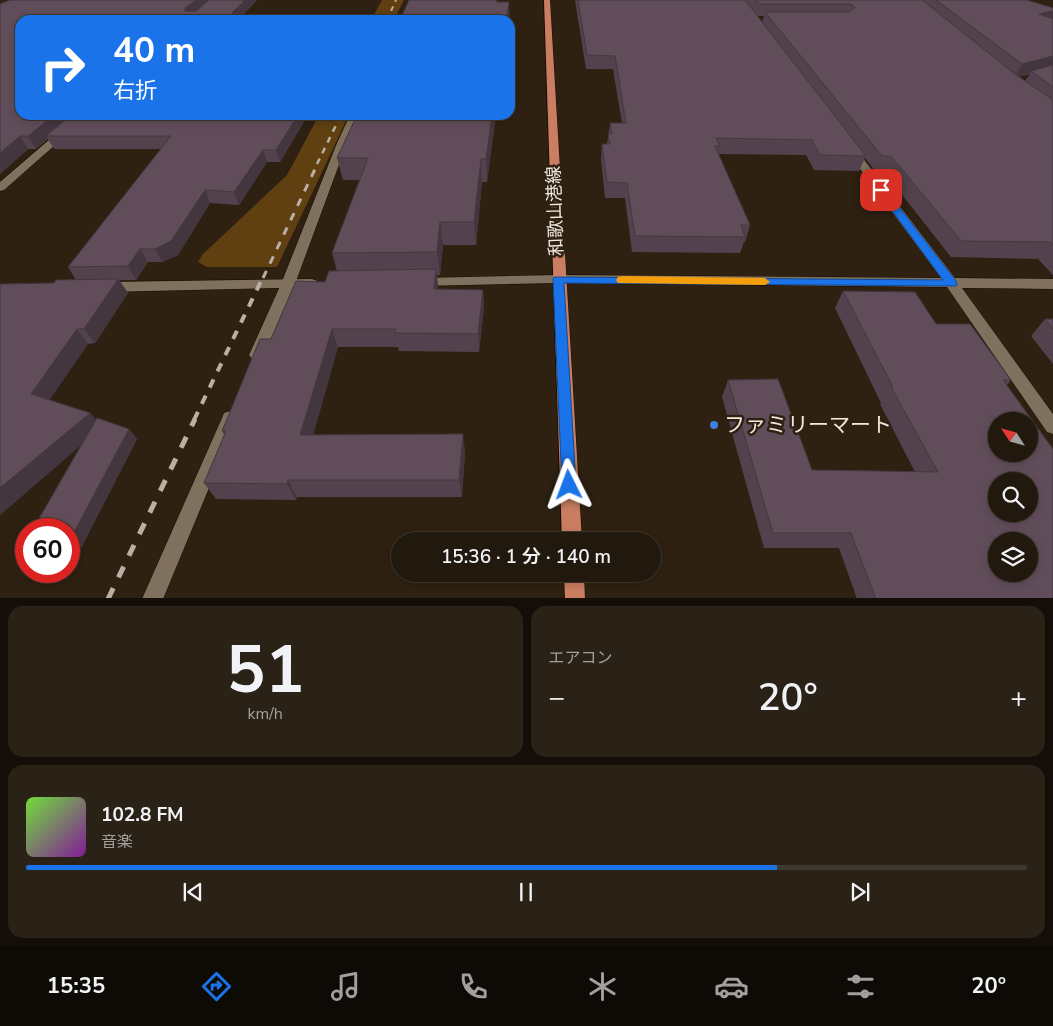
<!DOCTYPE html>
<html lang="ja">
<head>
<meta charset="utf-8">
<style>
  :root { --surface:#22190e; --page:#2a2217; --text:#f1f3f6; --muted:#a2a09e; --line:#3f382e; --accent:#1a73e8 }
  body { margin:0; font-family:"Nunito Sans","Noto Sans JP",sans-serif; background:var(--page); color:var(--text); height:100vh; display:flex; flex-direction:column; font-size:19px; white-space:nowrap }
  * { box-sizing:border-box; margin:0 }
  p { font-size:16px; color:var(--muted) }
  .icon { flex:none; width:28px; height:28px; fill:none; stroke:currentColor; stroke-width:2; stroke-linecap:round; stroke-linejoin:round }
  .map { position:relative; height:598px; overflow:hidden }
  .side { display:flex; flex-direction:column; gap:8px; padding:8px; background:#130e08; flex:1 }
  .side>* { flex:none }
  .hud { position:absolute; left:15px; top:15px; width:500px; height:105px; border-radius:15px; box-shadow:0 2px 8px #0003,0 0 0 1px var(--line); background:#1a73e8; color:#fff; overflow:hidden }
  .needle { width:32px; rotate:306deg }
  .buttons { position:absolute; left:988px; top:412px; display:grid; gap:10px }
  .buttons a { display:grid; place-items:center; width:50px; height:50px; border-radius:50%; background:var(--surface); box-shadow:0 2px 8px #0003,0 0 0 1px var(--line); font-size:25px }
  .speed { position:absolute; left:15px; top:518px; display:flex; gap:10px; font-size:25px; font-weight:700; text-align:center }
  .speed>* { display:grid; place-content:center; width:65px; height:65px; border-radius:50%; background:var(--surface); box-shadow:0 2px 8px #0003,0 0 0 1px var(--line); line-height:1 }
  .speed .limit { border:8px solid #d22; background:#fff; color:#111 }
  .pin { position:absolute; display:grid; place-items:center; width:42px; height:42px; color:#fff; margin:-21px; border-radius:10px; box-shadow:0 2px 8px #0006 }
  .me { position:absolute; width:55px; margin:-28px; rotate:357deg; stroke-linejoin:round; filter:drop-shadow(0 0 4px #0008) }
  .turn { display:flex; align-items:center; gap:18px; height:105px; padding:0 15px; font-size:22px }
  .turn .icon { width:65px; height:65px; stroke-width:2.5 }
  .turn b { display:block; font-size:35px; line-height:42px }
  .big { font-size:38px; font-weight:600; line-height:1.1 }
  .side .tile { flex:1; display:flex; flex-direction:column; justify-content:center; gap:8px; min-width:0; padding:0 18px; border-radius:15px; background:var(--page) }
  .side .dial { align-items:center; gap:0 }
  .dial b { font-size:65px; line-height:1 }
  .song { display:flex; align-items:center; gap:15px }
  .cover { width:60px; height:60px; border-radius:8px; background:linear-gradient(135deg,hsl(100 70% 55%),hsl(290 70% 35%)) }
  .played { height:5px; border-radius:2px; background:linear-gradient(90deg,var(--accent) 75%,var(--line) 75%) }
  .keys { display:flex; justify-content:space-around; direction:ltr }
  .heat { display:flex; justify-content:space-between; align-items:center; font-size:28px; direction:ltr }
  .side .tiles { flex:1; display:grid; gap:8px; grid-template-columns:1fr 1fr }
  .tile:last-child { grid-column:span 2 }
  .trip { position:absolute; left:391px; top:532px; width:270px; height:50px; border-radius:25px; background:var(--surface); box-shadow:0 2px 8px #0003,0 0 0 1px var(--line); font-weight:600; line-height:50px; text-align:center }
  .tab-bar { display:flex; height:80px; justify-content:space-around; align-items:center; background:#0e0a06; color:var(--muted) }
  .tab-bar .icon { width:35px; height:35px }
  .tab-bar .active { color:var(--accent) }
  .tab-bar b { font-size:22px; color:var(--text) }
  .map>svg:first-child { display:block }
</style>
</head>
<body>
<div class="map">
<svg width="1053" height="599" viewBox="0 0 1053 599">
  <rect width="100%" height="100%" fill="#2e2112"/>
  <path fill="#603f11" d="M 382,0 L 404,0 L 394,20 L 371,20 Z
    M 319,115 L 349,115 L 277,267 L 207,267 L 198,262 L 202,255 L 287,175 Z"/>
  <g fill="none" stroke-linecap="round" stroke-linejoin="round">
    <defs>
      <path id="service" d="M 350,115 L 360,115 L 347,143 L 295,284 L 262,359 L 257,361 L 252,359 L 249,355 L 281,284 L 337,143 Z
        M 230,411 L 236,413 L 238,418 L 163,599 L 142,599 L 222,418 L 224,413 Z"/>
      <path id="minor" d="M 78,115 L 89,115 L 4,190 L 0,191 L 0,182 Z
        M 851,147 L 855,148 L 955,278 L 1053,279 L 1053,289 L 962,288 L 1053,414 L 1053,434 L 1047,432 L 947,287 L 558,283 L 421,286 L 416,285 L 414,282 L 416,279 L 421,278 L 558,275 L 941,278 L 846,150 Z
        M 312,279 L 317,281 L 319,284 L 317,287 L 106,292 L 101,290 L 99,287 L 101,284 L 106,282 Z"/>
      <path id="primary" d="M 544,0 L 550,0 L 582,541 L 562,541 Z
        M 564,574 L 584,574 L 585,599 L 565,599 Z"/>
    </defs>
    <use href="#service" stroke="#160b00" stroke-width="1"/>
    <use href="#minor" stroke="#160b00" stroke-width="1"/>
    <use href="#primary" stroke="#160b00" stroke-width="1"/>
    <use href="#service" fill="#80715f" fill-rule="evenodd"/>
    <use href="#minor" fill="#80715f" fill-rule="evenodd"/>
    <use href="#primary" fill="#ca7d61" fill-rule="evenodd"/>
    <path stroke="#baafa4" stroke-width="2" stroke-dasharray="5 5" stroke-linecap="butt" d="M 387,20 L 396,0"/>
    <path stroke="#baafa4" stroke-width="2.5" stroke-dasharray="6 6" stroke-linecap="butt" d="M 317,164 L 341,115"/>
    <path stroke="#baafa4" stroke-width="3" stroke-dasharray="8 8" stroke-linecap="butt" d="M 263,278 L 318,163"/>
    <path stroke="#baafa4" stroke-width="4" stroke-dasharray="9 9" stroke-linecap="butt" d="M 194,420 L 263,277"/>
    <path stroke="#baafa4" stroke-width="5" stroke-dasharray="12 12" stroke-linecap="butt" d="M 108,599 L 195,419"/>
  </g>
  <path fill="#53424d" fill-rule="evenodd" d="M 10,0 L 257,0 L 238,20 L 20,20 L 20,115 L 308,115 L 280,162 L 267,162 L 239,205 L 210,203 L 178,255 L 162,262 L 148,262 L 136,280 L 119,280 L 128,293 L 95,343 L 88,344 L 49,400 L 90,413 L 96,420 L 129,429 L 137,439 L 81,548 L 69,548 L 69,529 L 81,445 L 0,515 L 54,283 L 76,280 L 68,267 L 161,149 L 54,149 L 48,139 L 36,149 L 28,149 L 0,174 Z
    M 575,0 L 1027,0 L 1053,8 L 1053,275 L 1038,259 L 951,257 L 884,172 L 875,171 L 865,158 L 859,171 L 814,170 L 806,155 L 718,154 L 750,225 L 745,242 L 744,242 L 740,253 L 632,252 L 625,198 L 605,198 L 601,159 L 602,144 L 607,144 L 610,123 L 622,123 L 613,69 L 586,69 ZM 758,16 L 764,16 L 762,22 ZM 1030,74 L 1025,81 L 1019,77 L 1022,76 Z
    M 357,115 L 496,115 L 487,182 L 482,182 L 476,245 L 443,245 L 440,275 L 437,275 L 438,289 L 483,290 L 484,308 L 479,352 L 399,351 L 398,347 L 338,347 L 313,435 L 465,452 L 462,497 L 297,497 L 296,500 L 216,499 L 204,483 L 224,435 L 222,431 L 271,339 L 325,282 L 337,271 L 332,253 L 360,180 L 343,180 L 337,158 Z
    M 843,291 L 936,324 L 1011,380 L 1007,385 L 1053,599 L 857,599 L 839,548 L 764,548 L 722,397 L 728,380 L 812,470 L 915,472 L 880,404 L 881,403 L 835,308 Z
    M 1045,319 L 1053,319 L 1053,364 L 1031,336 Z"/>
  <path fill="#44363f" d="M 196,0 L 212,0 L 189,19 L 185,11 L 185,8 Z
    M 245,0 L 257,0 L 238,20 L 225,20 Z
    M 509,2 L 510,20 L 506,20 Z
    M 1053,11 L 1053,18 L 1050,22 L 1039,14 Z
    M 1053,56 L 1053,68 L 1031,71 L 1030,74 L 1014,78 L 1022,64 Z
    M 54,115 L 75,115 L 46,136 L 48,139 L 36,149 L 28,136 Z
    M 298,115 L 308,115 L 280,162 L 276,150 Z
    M 492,115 L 496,115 L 487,182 L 486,159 Z
    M 20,136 L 28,149 L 0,174 L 0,153 Z
    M 263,150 L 267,162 L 239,205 L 234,192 Z
    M 481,159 L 482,182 L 476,245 L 474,222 Z
    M 205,190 L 210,203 L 178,255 L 162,262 L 155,249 Z
    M 440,222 L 443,245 L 440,275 L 437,252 Z
    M 140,249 L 148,262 L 136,280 L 128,266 Z
    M 436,269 L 438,287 L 436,307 L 434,289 Z
    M 118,279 L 128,293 L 95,343 L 84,329 Z
    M 483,290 L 484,308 L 479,352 L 478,334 Z
    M 77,329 L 88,344 L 44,408 L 31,394 Z
    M 332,329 L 338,347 L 308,452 L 300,435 Z
    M 90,413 L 102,427 L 0,515 L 0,488 Z
    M 129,429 L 137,439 L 81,548 L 71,538 Z
    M 463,434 L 465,452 L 462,497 L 459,480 Z
    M 288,480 L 297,497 L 296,500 L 287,484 Z"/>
  <path fill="#614d5a" stroke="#44363f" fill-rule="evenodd" d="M 10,0 L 196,0 L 185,8 L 185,11 L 196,11 L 209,0 L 245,0 L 225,20 L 20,20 L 20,115 L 54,115 L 28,136 L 20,136 L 0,153 L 0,4 Z
    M 409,0 L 497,0 L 496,2 L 509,2 L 506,20 L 400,20 Z
    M 578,0 L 745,0 L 866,156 L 820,155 L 812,140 L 716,138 L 720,146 L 715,146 L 750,225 L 741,225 L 745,237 L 635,236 L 627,183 L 607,182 L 602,144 L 610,144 L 608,134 L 612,134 L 610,123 L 626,123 L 615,56 L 587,55 Z
    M 756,0 L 922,0 L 1015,74 L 1053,100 L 1053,245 L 1050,242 L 961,241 L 891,156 L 882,156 L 765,12 L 849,12 L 855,8 L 854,6 L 849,4 L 759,4 Z
    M 936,0 L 1027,0 L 1053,8 L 1053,11 L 1039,14 L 1053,19 L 1053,56 L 1022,64 Z
    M 1053,65 L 1053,87 L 1031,71 Z
    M 71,115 L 298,115 L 276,150 L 263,150 L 234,192 L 205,190 L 171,241 L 155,249 L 140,249 L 128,266 L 68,267 L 171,136 L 46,136 Z
    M 357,115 L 492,115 L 486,159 L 481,159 L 474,222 L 440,222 L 437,252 L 332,253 L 368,158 L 337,158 Z
    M 436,269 L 434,289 L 483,290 L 478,334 L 395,333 L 396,329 L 332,329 L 300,435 L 463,434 L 459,480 L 288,480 L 287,484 L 204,483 L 226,431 L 222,431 L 260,339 L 271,339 L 296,281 L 325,282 L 329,271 Z
    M 118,279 L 84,329 L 77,329 L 31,394 L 90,413 L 0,488 L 0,284 L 54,283 L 56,280 Z
    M 843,291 L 915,292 L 936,324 L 970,324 L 1011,380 L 1003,380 L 1053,449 L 1053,599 L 876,599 L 851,533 L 773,533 L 728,380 L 778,379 L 812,470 L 938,472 L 891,387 L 893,387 ZM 996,421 L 1029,421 L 1029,454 L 996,454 ZM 996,481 L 1029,481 L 1029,514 L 996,514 ZM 996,541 L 1029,541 L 1029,574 L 996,574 Z
    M 1045,319 L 1053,319 L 1053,329 Z
    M 97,418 L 129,429 L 71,538 L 69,538 L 69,529 L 33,529 Z"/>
  <path fill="#1a73e8" stroke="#114b97" d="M 881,188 L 885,189 L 956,281 L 957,284 L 956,286 L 564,283 L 576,485 L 574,490 L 569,492 L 564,490 L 562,485 L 553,279 L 554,277 L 943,280 L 877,190 Z"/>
  <path fill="#f59e0b" d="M 622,276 L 765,278 L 770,282 L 765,285 L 618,283 L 616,280 L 618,277 Z"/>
  <circle fill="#3f7fe0" stroke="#2e2112" stroke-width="2" cx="714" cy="425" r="5"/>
  <g text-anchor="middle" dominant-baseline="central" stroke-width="5" stroke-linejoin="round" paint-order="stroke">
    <g font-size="18" fill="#f1e8de" stroke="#2e2112">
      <text transform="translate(555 211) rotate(-92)">和歌山港線</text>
    </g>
    <g font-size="21" fill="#f1e8de" stroke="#2e2112" text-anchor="start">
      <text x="724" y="425">ファミリーマート</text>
    </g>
  </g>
</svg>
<div class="buttons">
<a><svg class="needle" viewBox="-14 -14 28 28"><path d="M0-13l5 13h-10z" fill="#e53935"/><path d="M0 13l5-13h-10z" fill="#a2a09e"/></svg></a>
<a><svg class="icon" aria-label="search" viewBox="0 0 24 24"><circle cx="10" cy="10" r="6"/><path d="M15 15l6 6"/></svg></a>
<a><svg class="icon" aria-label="layers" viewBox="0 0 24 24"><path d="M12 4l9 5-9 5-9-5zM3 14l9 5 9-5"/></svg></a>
</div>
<div class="speed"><div class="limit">60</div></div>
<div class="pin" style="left:881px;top:190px;background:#d93025"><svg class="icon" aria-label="arrive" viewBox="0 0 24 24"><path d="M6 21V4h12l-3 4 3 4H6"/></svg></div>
<svg class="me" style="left:569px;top:485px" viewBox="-20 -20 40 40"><path d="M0-17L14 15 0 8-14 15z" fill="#1a73e8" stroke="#fff" stroke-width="4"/></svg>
<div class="trip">15:36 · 1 分 · 140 m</div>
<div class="hud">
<div class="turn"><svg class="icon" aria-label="right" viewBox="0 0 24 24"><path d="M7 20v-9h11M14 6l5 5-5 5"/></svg><div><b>40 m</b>右折</div></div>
</div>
</div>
<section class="side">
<div class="tiles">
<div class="tile dial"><b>51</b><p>km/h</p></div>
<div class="tile"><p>エアコン</p>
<div class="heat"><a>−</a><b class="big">20°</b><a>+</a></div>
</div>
<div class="tile">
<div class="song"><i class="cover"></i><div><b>102.8 FM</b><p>音楽</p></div></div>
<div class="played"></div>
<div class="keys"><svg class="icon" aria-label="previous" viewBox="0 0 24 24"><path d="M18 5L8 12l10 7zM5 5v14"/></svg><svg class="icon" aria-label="pause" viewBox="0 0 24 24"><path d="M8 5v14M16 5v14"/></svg><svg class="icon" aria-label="next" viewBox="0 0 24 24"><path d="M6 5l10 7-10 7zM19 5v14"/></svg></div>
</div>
</div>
</section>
<nav class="tab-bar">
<b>15:35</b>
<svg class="icon active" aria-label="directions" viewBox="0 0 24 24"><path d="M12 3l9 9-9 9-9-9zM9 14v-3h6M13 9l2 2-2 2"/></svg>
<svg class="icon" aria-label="music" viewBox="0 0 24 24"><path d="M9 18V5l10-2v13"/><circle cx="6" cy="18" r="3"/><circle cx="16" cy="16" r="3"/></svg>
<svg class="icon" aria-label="phone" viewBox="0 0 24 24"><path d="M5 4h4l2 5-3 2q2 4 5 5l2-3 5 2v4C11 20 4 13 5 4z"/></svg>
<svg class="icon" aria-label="climate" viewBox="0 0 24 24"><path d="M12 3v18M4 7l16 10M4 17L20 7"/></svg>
<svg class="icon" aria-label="car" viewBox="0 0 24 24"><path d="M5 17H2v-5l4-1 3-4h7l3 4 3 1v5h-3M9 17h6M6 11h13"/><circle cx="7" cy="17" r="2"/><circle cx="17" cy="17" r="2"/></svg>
<svg class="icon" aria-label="filters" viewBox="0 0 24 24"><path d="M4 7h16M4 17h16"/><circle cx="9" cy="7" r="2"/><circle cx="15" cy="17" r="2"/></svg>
<b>20°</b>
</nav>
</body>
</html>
